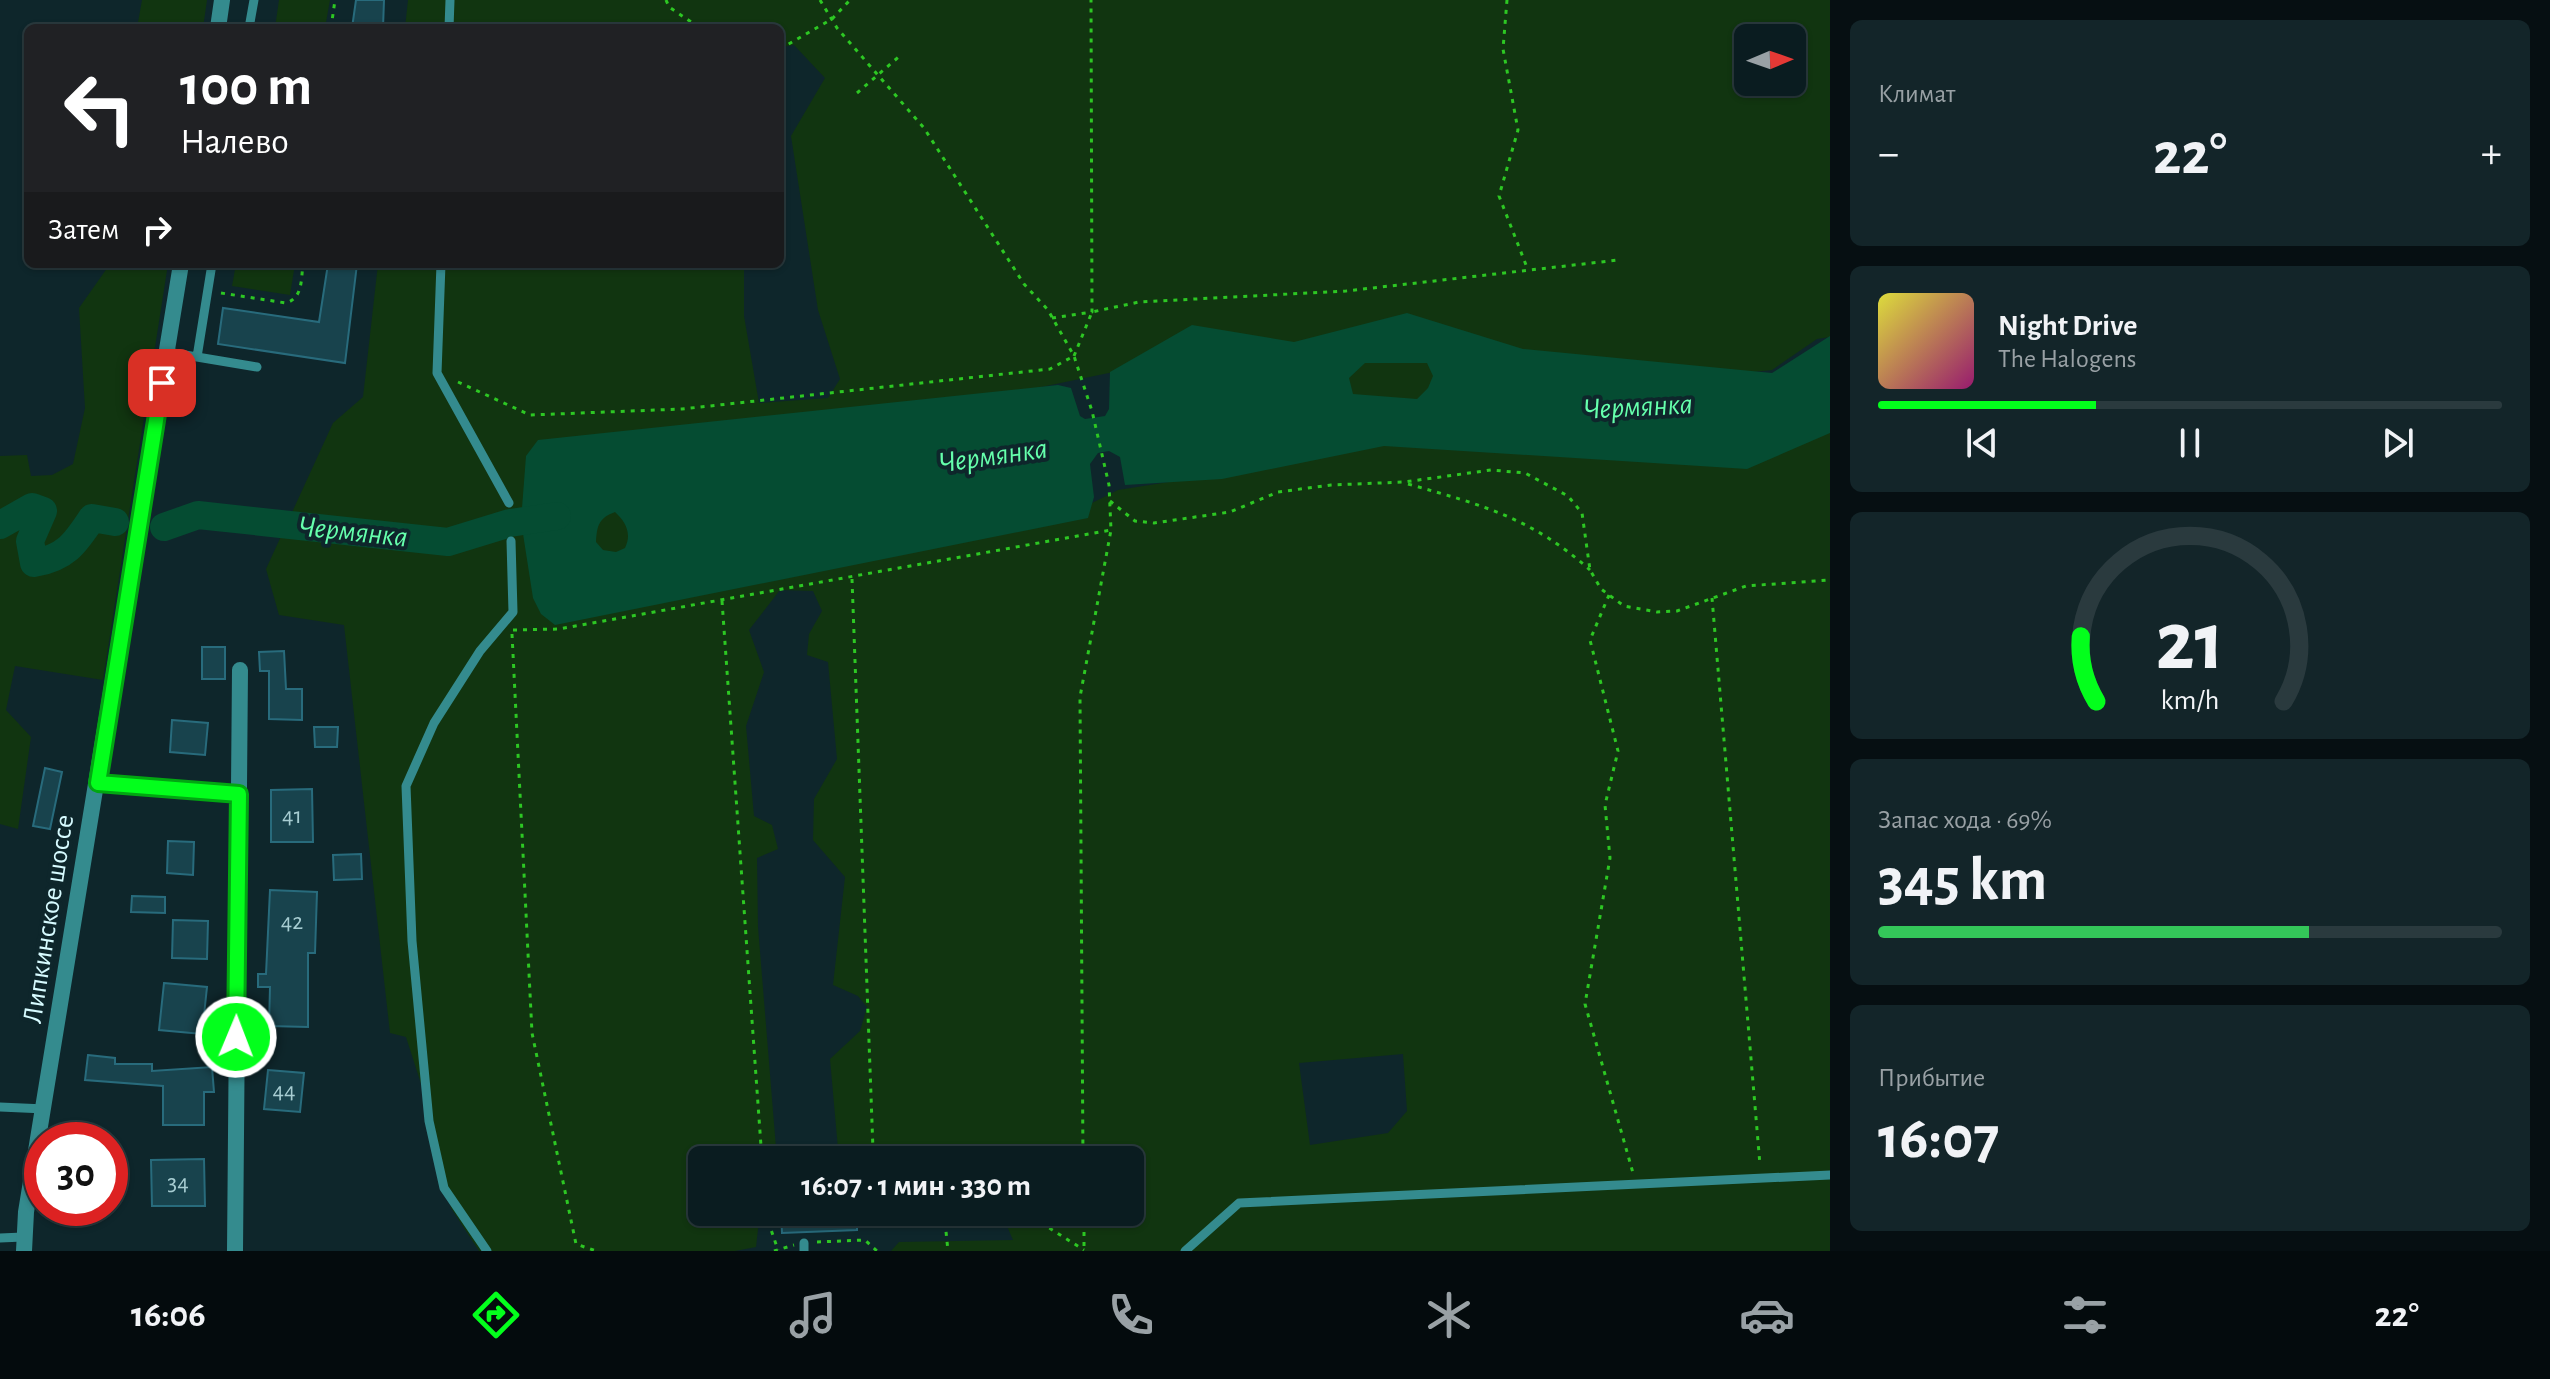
<!DOCTYPE html>
<html lang="ru">
<head>
<meta charset="utf-8">
<style>
  :root { --surface:#0a1c20; --page:#132529; --text:#f1f3f6; --muted:#99a1a5; --line:#2a3a3e; --accent:#03ff1c }
  body { margin:0; font-family:"Alegreya Sans",sans-serif; background:var(--page); color:var(--text); height:100vh; display:flex; flex-direction:column; font-size:30px; white-space:nowrap }
  * { box-sizing:border-box; margin:0 }
  p { font-size:26px; color:var(--muted) }
  .icon { flex:none; width:44px; height:44px; fill:none; stroke:currentColor; stroke-width:2; stroke-linecap:round; stroke-linejoin:round }
  .map { position:relative; flex:1; overflow:hidden }
  .sheet { display:flex; flex-direction:column; gap:20px; padding:20px; background:#060f12; width:720px }
  .sheet>* { flex:none }
  .top-card { position:absolute; left:24px; top:24px; width:760px; height:244px; border-radius:12px; box-shadow:0 2px 6px #0004,0 0 0 2px var(--line); background:#202124; color:#fff; overflow:hidden }
  .needle { width:52px; rotate:88deg }
  .controls { position:absolute; left:1734px; top:24px; display:grid; gap:16px }
  .controls a { display:grid; place-items:center; width:72px; height:72px; border-radius:12px; background:var(--surface); box-shadow:0 2px 6px #0004,0 0 0 2px var(--line); font-size:40px }
  .speed { position:absolute; left:24px; top:1122px; display:flex; gap:16px; font-size:40px; font-weight:700; text-align:center }
  .speed>* { display:grid; place-content:center; width:104px; height:104px; border-radius:50%; background:var(--surface); box-shadow:0 2px 6px #0004,0 0 0 2px var(--line); line-height:1 }
  .speed .limit { border:12px solid #d22; background:#fff; color:#111 }
  .pin { position:absolute; display:grid; place-items:center; width:68px; height:68px; color:#fff; margin:-34px; border-radius:16px; box-shadow:0 4px 12px #0006 }
  .me { position:absolute; width:88px; margin:-44px; rotate:1deg; stroke-linejoin:round; filter:drop-shadow(0 0 6px #0008) }
  .turn { display:flex; align-items:center; gap:28px; height:168px; padding:0 24px; font-size:36px }
  .turn .icon { width:104px; height:104px; stroke-width:2.5 }
  .turn b { display:block; font-size:56px; line-height:68px }
  .then { display:flex; align-items:center; height:76px; padding:0 24px; background:#0003; gap:16px; font-size:30px }
  .big { font-size:60px; font-weight:600; line-height:1.1 }
  .sheet .widget { flex:1; display:flex; flex-direction:column; justify-content:center; gap:12px; min-width:0; padding:0 28px; border-radius:12px; background:var(--page) }
  .sheet .dial { align-items:center; gap:0 }
  .dial svg { height:208px; overflow:visible; fill:none; stroke:var(--line); stroke-width:7; stroke-linecap:round; text-anchor:middle }
  .dial text { fill:var(--text); stroke:none }
  .song { display:flex; align-items:center; gap:24px }
  .cover { width:96px; height:96px; border-radius:12px; background:linear-gradient(135deg,hsl(60 70% 55%),hsl(320 70% 35%)) }
  .played { height:8px; border-radius:4px; background:linear-gradient(90deg,var(--accent) 35%,var(--line) 35%) }
  .keys { display:flex; justify-content:space-around; direction:ltr }
  .heat { display:flex; justify-content:space-between; align-items:center; font-size:44px; direction:ltr }
  .charge { height:12px; border-radius:6px; background:linear-gradient(90deg,#34c759 69%,var(--line) 0) }
  .trip { position:absolute; left:688px; top:1146px; width:456px; height:80px; border-radius:12px; background:var(--surface); box-shadow:0 2px 6px #0004,0 0 0 2px var(--line); font-weight:600; line-height:80px; text-align:center }
  .dock { display:flex; height:128px; justify-content:space-around; align-items:center; background:#040b0d; color:var(--muted) }
  .dock .icon { width:56px; height:56px }
  .dock .on { color:var(--accent) }
  .dock b { font-size:36px; color:var(--text) }
  main { display:flex; flex:1; min-height:0 }
  .map>svg:first-child { display:block }
</style>
</head>
<body>
<main>
<div class="map">
<svg width="1830" height="1251" viewBox="0 0 1830 1251">
  <rect width="100%" height="100%" fill="#0e262b"/>
  <path fill="#113510" fill-rule="evenodd" d="M 142,0 L 207,0 L 203,28 L 137,28 Z
    M 279,0 L 330,0 L 325,28 L 275,28 Z
    M 408,0 L 1830,0 L 1830,337 L 1817,339 L 1772,370 L 1724,375 L 1289,344 L 1128,369 L 1007,394 L 659,436 L 540,597 L 1092,503 L 1118,490 L 1226,473 L 1253,445 L 1830,418 L 1830,1251 L 891,1251 L 899,1242 L 1013,1240 L 1004,1219 L 966,1222 L 962,1212 L 1130,1212 L 1130,1160 L 839,1160 L 830,1059 L 860,1031 L 867,1007 L 858,996 L 833,985 L 845,877 L 813,840 L 814,799 L 837,759 L 828,662 L 807,655 L 809,634 L 822,611 L 813,591 L 780,590 L 749,630 L 764,672 L 746,726 L 754,816 L 772,825 L 778,849 L 757,858 L 758,927 L 777,1160 L 702,1160 L 702,1212 L 760,1212 L 756,1247 L 735,1251 L 479,1251 L 451,1208 L 423,1090 L 406,1037 L 390,1033 L 344,625 L 279,615 L 266,569 L 333,423 L 363,397 L 378,264 L 744,264 L 744,316 L 759,403 L 828,398 L 840,379 L 818,310 L 791,136 L 825,78 L 794,45 L 780,47 L 780,28 L 405,28 ZM 1748,38 L 1792,38 L 1792,82 L 1748,82 ZM 1403,1054 L 1407,1111 L 1388,1133 L 1310,1145 L 1299,1063 Z
    M 110,264 L 168,264 L 103,680 L 15,666 L 6,710 L 31,737 L 18,829 L 0,824 L 0,456 L 27,455 L 31,476 L 52,475 L 73,464 L 85,408 L 79,308 Z
    M 236,264 L 295,264 L 290,295 L 232,286 Z
    M 1365,355 L 1434,355 L 1447,367 L 1424,409 L 1350,400 L 1344,368 Z
    M 604,508 L 629,511 L 635,549 L 608,559 L 584,532 Z"/>
  <path fill="#054c32" fill-rule="evenodd" d="M 1407,313 L 1523,349 L 1772,373 L 1830,336 L 1830,433 L 1747,469 L 1384,446 L 1222,479 L 1125,485 L 1120,457 L 1109,451 L 1098,453 L 1090,464 L 1094,497 L 1088,518 L 555,625 L 541,614 L 533,598 L 521,521 L 526,456 L 538,440 L 1058,385 L 1071,388 L 1080,416 L 1085,419 L 1105,416 L 1109,409 L 1110,372 L 1192,325 L 1294,342 ZM 1365,363 L 1427,363 L 1433,376 L 1428,388 L 1417,399 L 1353,394 L 1349,378 ZM 615,512 C 626,522 632,534 625,548 L 616,552 L 603,550 L 596,542 C 597,525 599,518 615,512 Z"/>
  <g fill="none" stroke-linecap="round" stroke-linejoin="round">
    <path stroke="#054c32" stroke-width="28" d="M 0,525 L 32,507 L 43,511 L 30,541 L 34,563 C 65,558 75,544 92,518 L 115,522
      M 164,527 L 198,515 L 448,542 L 510,523 L 557,516"/>
  </g>
  <path fill="#18434d" stroke="#286b7c" stroke-width="2" d="M 356,0 L 384,0 L 383,28 L 352,28 Z
    M 328,264 L 357,264 L 345,363 L 218,344 L 223,308 L 319,322 Z
    M 202,647 L 225,647 L 225,679 L 202,679 Z
    M 284,651 L 286,689 L 302,689 L 302,720 L 269,719 L 269,671 L 260,671 L 259,652 Z
    M 172,720 L 208,723 L 205,755 L 170,752 Z
    M 314,727 L 338,727 L 337,747 L 315,747 Z
    M 45,768 L 62,772 L 50,829 L 33,826 Z
    M 312,789 L 313,842 L 271,842 L 271,790 Z
    M 168,841 L 194,842 L 193,875 L 167,873 Z
    M 361,854 L 362,879 L 334,880 L 333,855 Z
    M 270,890 L 317,892 L 315,953 L 308,953 L 308,1027 L 269,1026 L 270,987 L 258,987 L 258,974 L 266,974 Z
    M 132,896 L 165,897 L 165,913 L 131,912 Z
    M 173,920 L 208,921 L 207,959 L 172,958 Z
    M 164,983 L 207,987 L 202,1034 L 159,1030 Z
    M 88,1055 L 115,1058 L 115,1064 L 152,1064 L 152,1071 L 212,1067 L 214,1092 L 204,1092 L 204,1125 L 163,1125 L 163,1086 L 85,1080 Z
    M 268,1070 L 304,1073 L 300,1112 L 264,1109 Z
    M 204,1159 L 205,1206 L 152,1206 L 151,1160 Z
    M 781,1212 L 857,1212 L 857,1230 L 782,1233 Z"/>
  <g fill="none" stroke-linecap="round" stroke-linejoin="round">
    <path stroke="#2dc723" stroke-width="3" stroke-dasharray="4 6" stroke-linecap="butt" d="M 666,0 L 669,7 L 700,28
      M 820,0 L 837,28 L 924,128 L 1024,284 L 1048,310 L 1074,356
      M 1507,0 L 1503,49 L 1518,130 L 1499,196 L 1528,270
      M 331,28 L 335,0
      M 780,49 L 832,19 L 850,0
      M 857,93 L 902,54
      M 221,293 L 286,303 C 303,298 301,279 303,264
      M 1052,318 L 1092,312 L 1091,0
      M 1074,356 L 1092,312 L 1139,302 L 1346,291 L 1618,260
      M 458,382 L 530,415 L 682,409 L 1050,369 L 1074,356 L 1092,411 L 1109,485 L 1111,530 L 1080,697 L 1083,1160
      M 1408,484 C 1482,505 1532,518 1590,570
      M 1110,501 L 1135,521 L 1154,523 L 1230,512 L 1278,492 L 1331,485 L 1404,482 L 1491,470 L 1525,473 L 1568,496 L 1582,513 L 1590,570 L 1601,589 L 1624,606 L 1657,612 L 1677,611 L 1746,586 L 1830,580
      M 852,579 L 873,1150 L 898,1160
      M 1609,595 L 1590,640 L 1618,751 L 1605,805 L 1610,858 L 1585,1004 L 1633,1173
      M 1712,598 L 1760,1165
      M 722,601 L 762,1160
      M 513,630 L 559,629 L 1111,530
      M 512,634 L 532,1033 L 576,1244 L 596,1251
      M 765,1212 L 778,1250
      M 944,1212 L 948,1251
      M 1024,1212 L 1084,1250
      M 1084,1212 L 1084,1251
      M 817,1242 L 865,1240 L 877,1251
      M 774,1251 L 794,1245"/>
    <path stroke="#348b8e" stroke-width="9" d="M 249,28 L 254,0
      M 449,28 L 450,0
      M 212,264 L 197,357 L 257,367
      M 441,264 L 437,373 L 509,503
      M 167,352 L 197,357
      M 0,1107 L 45,1109
      M 0,1238 L 23,1237
      M 804,1243 L 804,1251
      M 487,1251 L 444,1188 L 429,1121 L 412,941 L 406,786 L 434,723 L 480,651 L 513,612 L 511,541
      M 1185,1251 L 1239,1203 L 1830,1175"/>
    <path stroke="#348b8e" stroke-width="16" d="M 98,783 L 239,794
      M 235,1251 L 240,670"/>
    <path stroke="#348b8e" stroke-width="16" d="M 218,28 L 222,0
      M 24,1251 L 26,1212 L 181,264"/>
  </g>
  <g fill="none" stroke-linecap="round" stroke-linejoin="round">
    <defs>
      <path id="route" d="M 162,383 L 98,783 L 239,794 L 236,1037"/>
    </defs>
    <use href="#route" stroke="#02a612" stroke-width="20"/>
    <use href="#route" stroke="#03ff1c" stroke-width="14"/>
  </g>
  <g text-anchor="middle" dominant-baseline="central" stroke-width="8" stroke-linejoin="round" paint-order="stroke">
    <g font-size="24" fill="#a7cdd2">
      <text x="292" y="816">41</text>
      <text x="292" y="922">42</text>
      <text x="284" y="1091">44</text>
      <text x="178" y="1183">34</text>
    </g>
    <g font-size="28" fill="#d7fbff" stroke="#0e262b">
      <text transform="translate(49 919) rotate(-81)">Липкинское шоссе</text>
    </g>
    <g font-size="30" font-style="italic" fill="#65ffac" stroke="#0e262b">
      <text transform="translate(1638 407) rotate(-3)">Чермянка</text>
      <text transform="translate(993 456) rotate(-8)">Чермянка</text>
      <text transform="translate(353 532) rotate(6)">Чермянка</text>
    </g>
  </g>
</svg>
<div class="controls">
<a><svg class="needle" viewBox="-14 -14 28 28"><path d="M0-13l5 13h-10z" fill="#e53935"/><path d="M0 13l5-13h-10z" fill="#99a1a5"/></svg></a>
</div>
<div class="speed"><div class="limit">30</div></div>
<div class="pin" style="left:162px;top:383px;background:#d93025"><svg class="icon" aria-label="arrive" viewBox="0 0 24 24"><path d="M6 21V4h12l-3 4 3 4H6"/></svg></div>
<svg class="me" style="left:236px;top:1037px" viewBox="-20 -20 40 40"><circle r="17" fill="#03ff1c" stroke="#fff" stroke-width="3"/><path d="M0-11L8 9 0 5-8 9z" fill="#fff"/></svg>
<div class="trip">16:07 · 1 мин · 330 m</div>
<div class="top-card">
<div class="turn"><svg class="icon" aria-label="left" viewBox="0 0 24 24"><path d="M17 20v-9H6M10 6l-5 5 5 5"/></svg><div><b>100 m</b>Налево</div></div>
<div class="then">Затем<svg class="icon" aria-label="right" viewBox="0 0 24 24"><path d="M7 20v-9h11M14 6l5 5-5 5"/></svg></div>
</div>
</div>
<section class="sheet">
<div class="widget"><p>Климат</p>
<div class="heat"><a>−</a><b class="big">22°</b><a>+</a></div>
</div>
<div class="widget">
<div class="song"><i class="cover"></i><div><b>Night Drive</b><p>The Halogens</p></div></div>
<div class="played"></div>
<div class="keys"><svg class="icon" aria-label="previous" viewBox="0 0 24 24"><path d="M18 5L8 12l10 7zM5 5v14"/></svg><svg class="icon" aria-label="pause" viewBox="0 0 24 24"><path d="M8 5v14M16 5v14"/></svg><svg class="icon" aria-label="next" viewBox="0 0 24 24"><path d="M6 5l10 7-10 7zM19 5v14"/></svg></div>
</div>
<div class="widget dial"><svg viewBox="0 0 100 80">
<path d="M14 69A42 42 0 1 1 86 69"/>
<path d="M14 69A42 42 0 0 1 8 44" stroke="#03ff1c"/>
<text x="50" y="56" font-size="32" font-weight="700">21</text>
<text x="50" y="72" font-size="11">km/h</text>
</svg></div>
<div class="widget"><p>Запас хода · 69%</p><b class="big">345 km</b><div class="charge"></div></div>
<div class="widget"><p>Прибытие</p><b class="big">16:07</b></div>
</section>
</main>
<nav class="dock">
<b>16:06</b>
<svg class="icon on" aria-label="directions" viewBox="0 0 24 24"><path d="M12 3l9 9-9 9-9-9zM9 14v-3h6M13 9l2 2-2 2"/></svg>
<svg class="icon" aria-label="music" viewBox="0 0 24 24"><path d="M9 18V5l10-2v13"/><circle cx="6" cy="18" r="3"/><circle cx="16" cy="16" r="3"/></svg>
<svg class="icon" aria-label="phone" viewBox="0 0 24 24"><path d="M5 4h4l2 5-3 2q2 4 5 5l2-3 5 2v4C11 20 4 13 5 4z"/></svg>
<svg class="icon" aria-label="climate" viewBox="0 0 24 24"><path d="M12 3v18M4 7l16 10M4 17L20 7"/></svg>
<svg class="icon" aria-label="car" viewBox="0 0 24 24"><path d="M5 17H2v-5l4-1 3-4h7l3 4 3 1v5h-3M9 17h6M6 11h13"/><circle cx="7" cy="17" r="2"/><circle cx="17" cy="17" r="2"/></svg>
<svg class="icon" aria-label="filters" viewBox="0 0 24 24"><path d="M4 7h16M4 17h16"/><circle cx="9" cy="7" r="2"/><circle cx="15" cy="17" r="2"/></svg>
<b>22°</b>
</nav>
</body>
</html>
